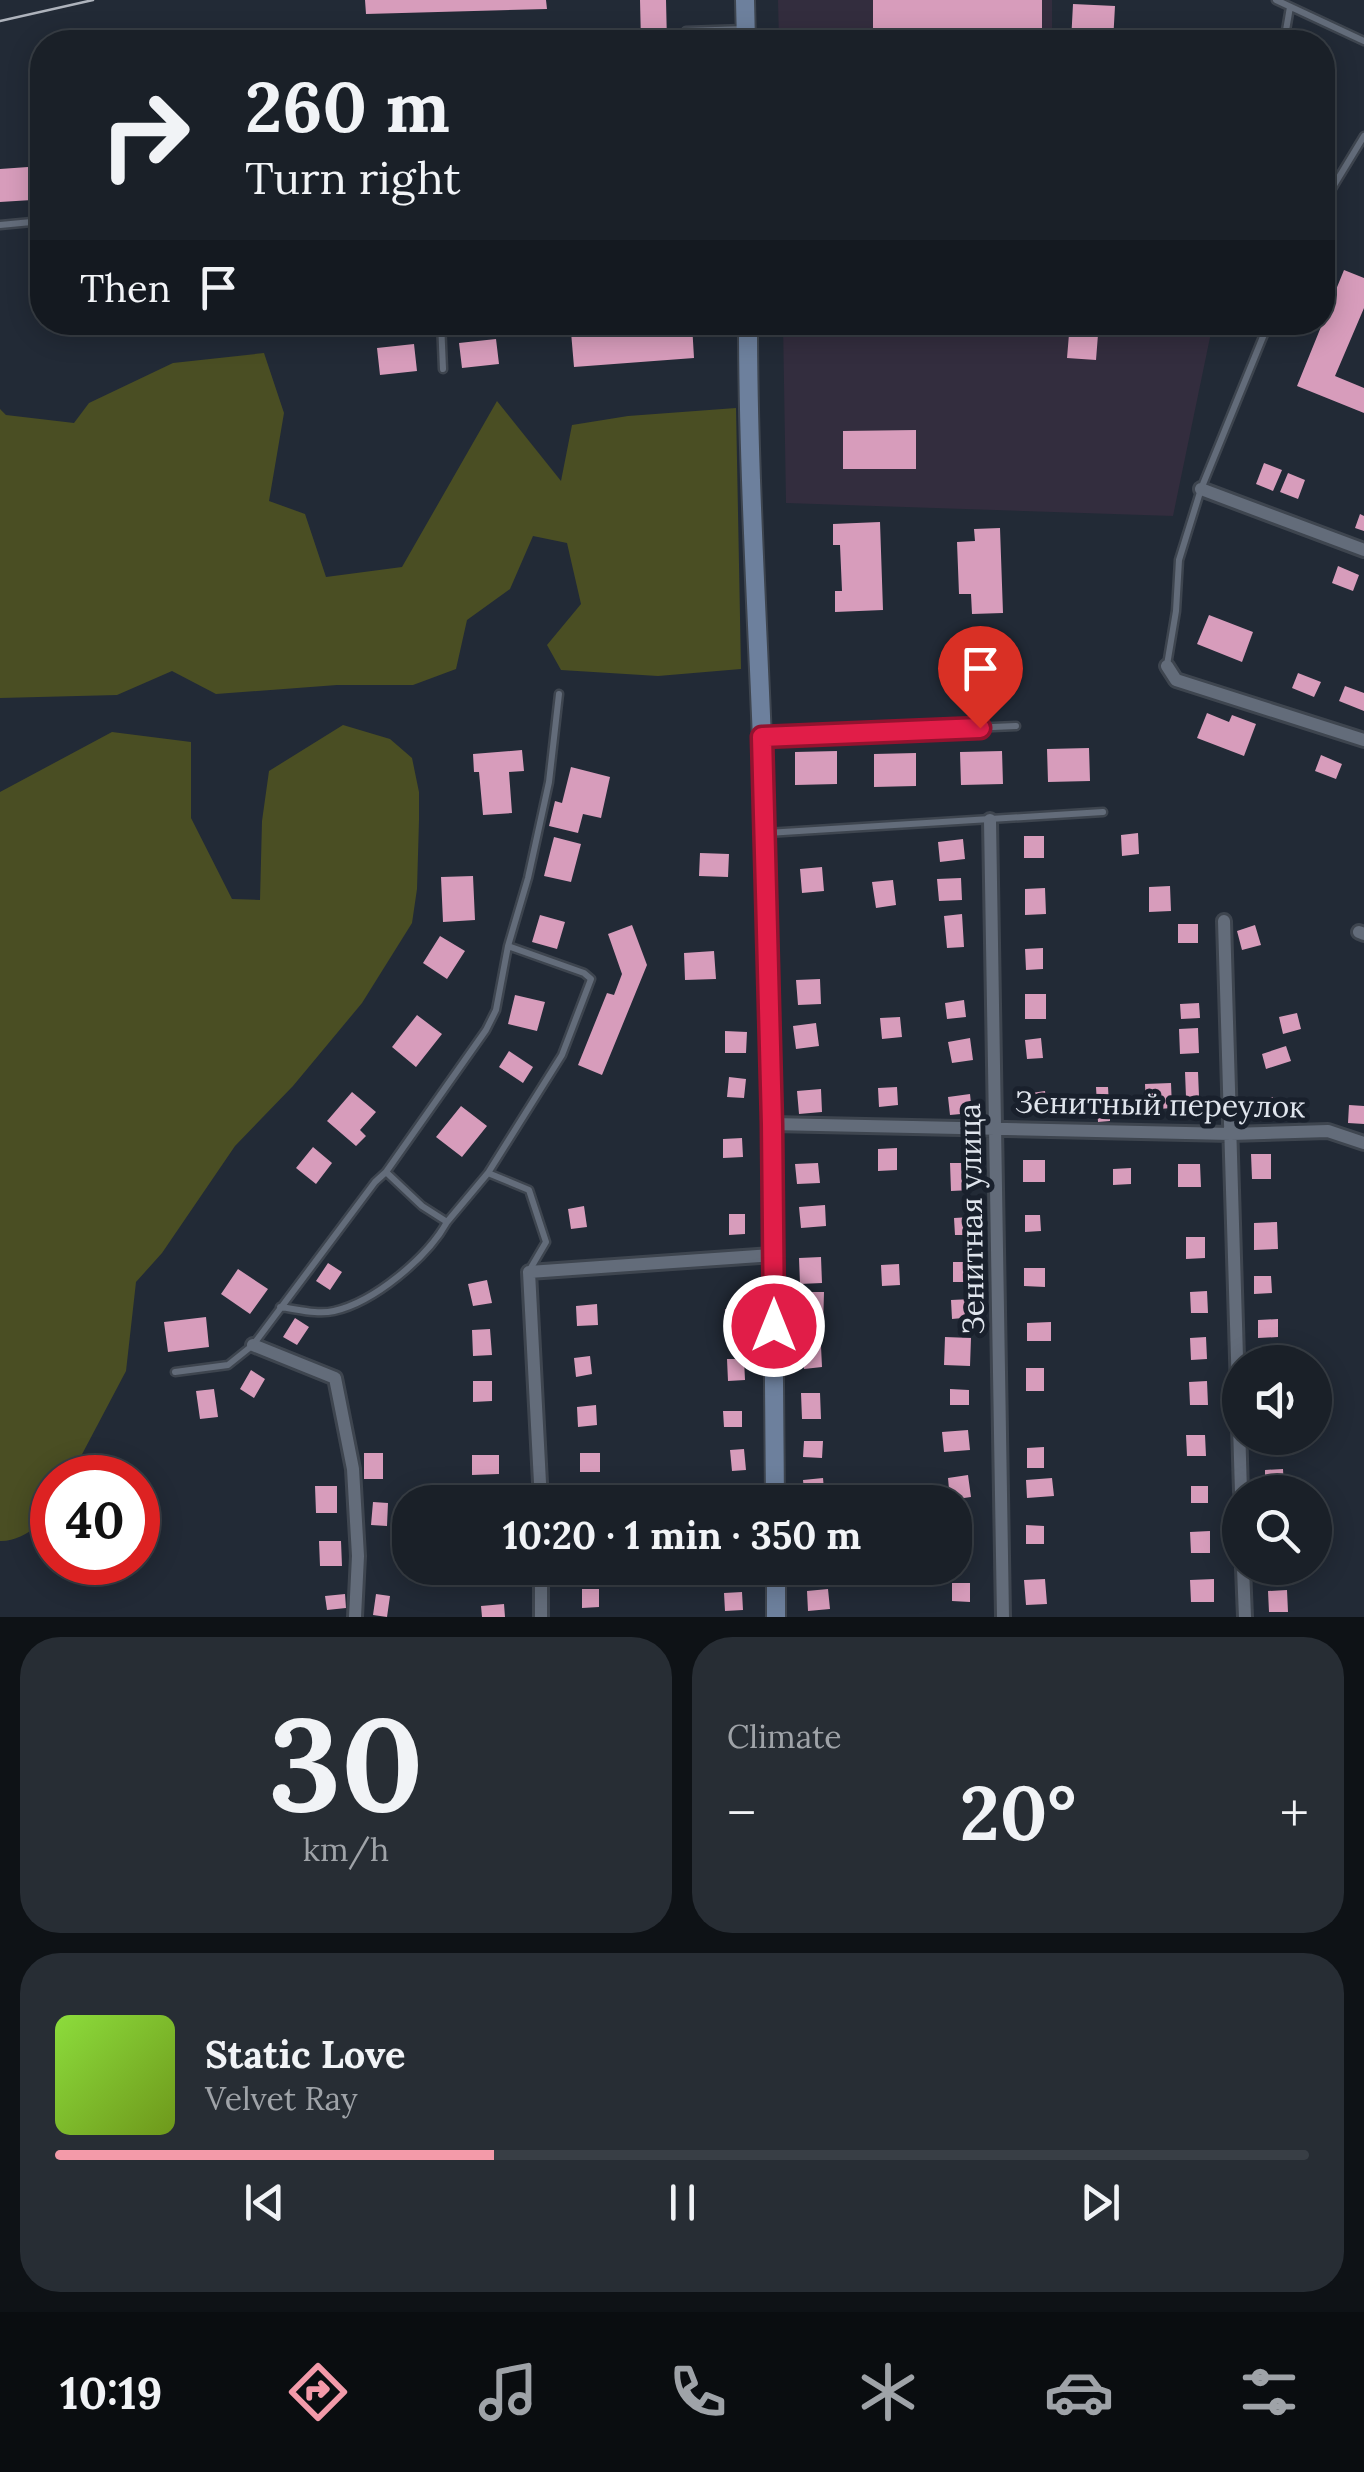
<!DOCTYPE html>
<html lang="en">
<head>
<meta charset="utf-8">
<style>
  :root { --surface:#1a2028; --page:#272d34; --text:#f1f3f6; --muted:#9fa3a8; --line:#383e45; --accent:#f39aa9 }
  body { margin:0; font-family:Lora,serif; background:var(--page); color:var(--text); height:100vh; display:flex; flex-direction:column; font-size:38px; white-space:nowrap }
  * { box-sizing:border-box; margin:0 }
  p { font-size:32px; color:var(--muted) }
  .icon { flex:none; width:55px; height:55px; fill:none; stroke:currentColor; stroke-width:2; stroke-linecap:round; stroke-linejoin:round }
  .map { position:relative; height:1617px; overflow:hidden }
  .details { display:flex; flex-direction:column; gap:20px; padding:20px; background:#0e1216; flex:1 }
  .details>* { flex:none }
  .banner { position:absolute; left:30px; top:30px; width:1305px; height:305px; border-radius:40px; box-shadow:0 5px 25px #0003,0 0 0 2px var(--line); background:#1a2028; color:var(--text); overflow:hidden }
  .controls { position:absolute; left:1222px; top:1345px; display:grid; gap:20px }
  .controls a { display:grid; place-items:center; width:110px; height:110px; border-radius:50%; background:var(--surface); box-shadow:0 5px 25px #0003,0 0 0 2px var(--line); font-size:50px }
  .speed { position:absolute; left:30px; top:1455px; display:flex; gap:20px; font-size:50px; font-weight:700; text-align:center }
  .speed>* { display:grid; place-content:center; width:130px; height:130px; border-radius:50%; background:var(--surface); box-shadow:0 5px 25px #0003,0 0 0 2px var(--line); line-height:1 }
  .speed .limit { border:15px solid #d22; background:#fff; color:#111 }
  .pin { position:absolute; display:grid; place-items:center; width:85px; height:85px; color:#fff; margin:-102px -42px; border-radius:50% 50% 50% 0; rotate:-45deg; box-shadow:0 0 10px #0007 }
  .pin .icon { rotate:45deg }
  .me { position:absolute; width:110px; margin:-55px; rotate:0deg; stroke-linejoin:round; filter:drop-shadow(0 0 8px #0008) }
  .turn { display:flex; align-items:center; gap:35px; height:210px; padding:0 50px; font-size:45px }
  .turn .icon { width:130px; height:130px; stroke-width:2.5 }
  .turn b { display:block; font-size:70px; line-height:85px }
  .then { display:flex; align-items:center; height:95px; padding:0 50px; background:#0003; gap:20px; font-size:38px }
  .big { font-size:75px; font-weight:700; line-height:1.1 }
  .details .widget { flex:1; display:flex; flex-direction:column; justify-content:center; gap:15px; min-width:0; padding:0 35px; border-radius:40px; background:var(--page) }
  .details .dial { align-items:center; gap:0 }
  .dial b { font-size:130px; line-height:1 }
  .song { display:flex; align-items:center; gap:30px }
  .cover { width:120px; height:120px; border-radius:15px; background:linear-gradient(135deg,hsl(90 70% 55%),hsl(80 70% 35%)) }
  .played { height:10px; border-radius:5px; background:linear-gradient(90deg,var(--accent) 35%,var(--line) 35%) }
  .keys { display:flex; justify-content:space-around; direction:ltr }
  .heat { display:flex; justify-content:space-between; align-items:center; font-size:55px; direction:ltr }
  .details .tiles { flex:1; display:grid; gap:20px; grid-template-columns:1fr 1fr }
  .widget:last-child { grid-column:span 2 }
  .trip { position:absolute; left:392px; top:1485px; width:580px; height:100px; border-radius:40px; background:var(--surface); box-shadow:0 5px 25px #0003,0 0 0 2px var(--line); font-weight:700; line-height:100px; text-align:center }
  .menu { display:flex; height:160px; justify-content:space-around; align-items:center; background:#0a0d10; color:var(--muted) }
  .menu .icon { width:70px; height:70px }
  .menu .current { color:var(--accent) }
  .menu b { font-size:45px; color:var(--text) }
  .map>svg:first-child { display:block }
</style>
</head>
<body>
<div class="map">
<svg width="1364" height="1617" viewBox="0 0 1364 1617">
  <rect width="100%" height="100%" fill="#222a36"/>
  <path fill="#332d3e" d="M 778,0 L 1052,0 L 1052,42 L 779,42 Z
    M 783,323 L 1213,323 L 1173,516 L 786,503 Z"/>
  <path fill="#4a4e23" d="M 264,353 L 284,413 L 269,501 L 305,514 L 326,577 L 402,567 L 497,401 L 561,481 L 572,425 L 628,416 L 736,408 L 741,669 L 658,676 L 561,670 L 547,645 L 581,604 L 567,543 L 533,536 L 510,589 L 467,620 L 456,669 L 413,685 L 337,685 L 216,694 L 172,671 L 117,695 L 0,698 L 0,409 L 6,415 L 74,423 L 89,403 L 173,363 Z
    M 343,725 L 390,739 L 412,758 L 419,792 L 419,820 L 417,889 L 412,923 L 362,1003 L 293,1086 L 235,1146 L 162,1253 L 136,1282 L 126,1371 L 70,1477 L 52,1478 C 52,1485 54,1496 52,1503 C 48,1523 20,1542 0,1541 L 0,792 L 112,732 L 191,742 L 191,818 L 232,899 L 260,900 L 262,821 L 269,771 Z"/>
  <path fill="#d79cbb" d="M 365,0 L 546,0 L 547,9 L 366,14 Z
    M 640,0 L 666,0 L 667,42 L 641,42 Z
    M 873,0 L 1042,0 L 1042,42 L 873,42 Z
    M 1073,4 L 1115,6 L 1113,42 L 1071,42 Z
    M 42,166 L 42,211 L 33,212 L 32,200 L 0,202 L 0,169 Z
    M 1344,270 L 1364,278 L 1364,308 L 1335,376 L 1364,388 L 1364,413 L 1297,386 Z
    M 1070,322 L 1099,322 L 1096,360 L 1067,358 Z
    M 692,324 L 694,358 L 574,367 L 571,332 Z
    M 496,339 L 499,364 L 462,368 L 459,343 Z
    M 414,344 L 417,371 L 380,375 L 377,348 Z
    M 916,430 L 916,469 L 843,469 L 843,431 Z
    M 1264,463 L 1282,470 L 1273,491 L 1256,484 Z
    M 1288,473 L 1305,480 L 1298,499 L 1280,492 Z
    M 1360,514 L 1364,516 L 1364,531 L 1355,528 Z
    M 880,522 L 883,610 L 835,612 L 835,591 L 842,591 L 840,545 L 833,545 L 833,524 Z
    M 1000,528 L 1003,613 L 972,614 L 971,594 L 959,594 L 957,542 L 975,541 L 974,529 Z
    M 1338,566 L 1359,575 L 1353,591 L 1332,583 Z
    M 1209,615 L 1253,632 L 1242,662 L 1197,644 Z
    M 1298,673 L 1321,682 L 1314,697 L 1292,688 Z
    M 1345,686 L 1364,693 L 1364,711 L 1339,701 Z
    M 1207,713 L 1229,722 L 1232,715 L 1256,724 L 1244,756 L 1197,738 Z
    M 1089,748 L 1090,781 L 1048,782 L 1047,749 Z
    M 522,750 L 524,771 L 509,772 L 512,813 L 483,815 L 479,772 L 474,772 L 473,754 Z
    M 837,751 L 837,784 L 795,785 L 795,752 Z
    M 1002,751 L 1003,784 L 961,785 L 960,752 Z
    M 916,753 L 916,786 L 874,787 L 874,754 Z
    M 1321,755 L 1342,764 L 1336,779 L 1315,771 Z
    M 571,767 L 610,777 L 601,818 L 583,814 L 578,833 L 549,826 L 555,801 L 562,803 Z
    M 1138,833 L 1139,854 L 1122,856 L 1121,835 Z
    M 1024,836 L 1044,836 L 1044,858 L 1024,858 Z
    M 554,837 L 581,844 L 571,882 L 544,876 Z
    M 963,839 L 965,859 L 940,862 L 938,842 Z
    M 700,853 L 729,854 L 728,877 L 699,876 Z
    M 822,867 L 824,891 L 802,893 L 800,869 Z
    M 473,876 L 475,920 L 443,922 L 441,877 Z
    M 961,878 L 962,900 L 939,901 L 937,879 Z
    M 893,880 L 896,905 L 876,908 L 872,882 Z
    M 1170,886 L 1171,911 L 1149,912 L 1149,887 Z
    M 1045,888 L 1046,914 L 1025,915 L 1025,889 Z
    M 962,914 L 964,947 L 947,948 L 944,916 Z
    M 540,915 L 565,922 L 557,949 L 532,942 Z
    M 1178,924 L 1198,924 L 1198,943 L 1178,943 Z
    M 632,925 L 647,965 L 602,1075 L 578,1065 L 607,993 L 614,995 L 622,974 L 608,934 Z
    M 1255,925 L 1261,945 L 1242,950 L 1237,931 Z
    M 440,936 L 465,951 L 447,979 L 423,963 Z
    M 1043,948 L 1043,969 L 1026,970 L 1025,949 Z
    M 714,951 L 716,979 L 685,980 L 684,953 Z
    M 820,979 L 821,1004 L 798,1005 L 796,980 Z
    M 1025,994 L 1046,994 L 1046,1019 L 1025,1019 Z
    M 515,995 L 545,1002 L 537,1031 L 508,1024 Z
    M 964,1000 L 966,1017 L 947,1019 L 945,1003 Z
    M 1199,1003 L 1200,1018 L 1181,1019 L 1180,1004 Z
    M 1297,1013 L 1301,1029 L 1283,1034 L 1279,1017 Z
    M 417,1015 L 442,1034 L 416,1067 L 392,1047 Z
    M 900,1017 L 902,1037 L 882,1039 L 880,1018 Z
    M 816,1023 L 819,1046 L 796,1049 L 793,1026 Z
    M 1198,1028 L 1199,1053 L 1180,1054 L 1179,1029 Z
    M 725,1031 L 747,1032 L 746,1053 L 725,1053 Z
    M 970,1038 L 973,1060 L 952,1063 L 948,1042 Z
    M 1041,1038 L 1043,1058 L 1027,1059 L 1025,1040 Z
    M 1286,1046 L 1291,1061 L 1266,1069 L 1262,1054 Z
    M 509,1051 L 533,1067 L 523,1083 L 499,1067 Z
    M 1185,1072 L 1198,1072 L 1199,1096 L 1186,1097 Z
    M 729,1077 L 746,1079 L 744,1098 L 727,1097 Z
    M 1171,1083 L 1172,1108 L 1146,1110 L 1145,1084 Z
    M 897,1087 L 898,1105 L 879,1107 L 878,1088 Z
    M 1096,1087 L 1108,1087 L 1110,1121 L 1098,1122 Z
    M 821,1089 L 822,1112 L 799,1114 L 797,1091 Z
    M 1045,1091 L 1047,1110 L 1027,1113 L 1025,1094 Z
    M 352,1092 L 376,1112 L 360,1130 L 366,1136 L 356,1146 L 327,1121 Z
    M 970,1094 L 972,1113 L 950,1115 L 948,1097 Z
    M 1249,1097 L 1273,1097 L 1273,1115 L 1249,1115 Z
    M 1349,1105 L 1364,1106 L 1364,1124 L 1348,1123 Z
    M 461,1106 L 487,1126 L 462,1157 L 436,1137 Z
    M 742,1138 L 743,1157 L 723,1158 L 723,1139 Z
    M 313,1147 L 332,1163 L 316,1184 L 296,1168 Z
    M 897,1148 L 897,1170 L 878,1171 L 878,1149 Z
    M 1251,1154 L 1271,1154 L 1271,1179 L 1252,1179 Z
    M 1023,1160 L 1045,1160 L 1045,1182 L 1023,1182 Z
    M 818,1163 L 820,1183 L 797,1184 L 795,1164 Z
    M 950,1163 L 970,1163 L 971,1190 L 951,1191 Z
    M 1178,1164 L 1200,1164 L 1201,1187 L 1178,1187 Z
    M 1131,1168 L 1131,1184 L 1113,1185 L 1113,1169 Z
    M 825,1205 L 826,1226 L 801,1228 L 799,1207 Z
    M 584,1206 L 587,1227 L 571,1229 L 568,1209 Z
    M 729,1214 L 745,1214 L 745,1234 L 729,1235 Z
    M 1025,1215 L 1040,1215 L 1041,1231 L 1025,1232 Z
    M 971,1217 L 971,1235 L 955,1235 L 954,1218 Z
    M 1277,1222 L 1278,1249 L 1254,1250 L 1254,1223 Z
    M 1186,1237 L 1205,1237 L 1205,1258 L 1186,1259 Z
    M 821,1257 L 822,1283 L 800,1284 L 799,1258 Z
    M 953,1262 L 971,1262 L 971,1282 L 953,1282 Z
    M 328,1263 L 342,1272 L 330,1290 L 316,1281 Z
    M 899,1264 L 900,1285 L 882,1286 L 881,1265 Z
    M 1024,1268 L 1045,1268 L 1045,1287 L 1024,1286 Z
    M 238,1269 L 268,1289 L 250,1314 L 221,1294 Z
    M 1254,1276 L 1271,1276 L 1272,1293 L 1254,1294 Z
    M 487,1280 L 492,1303 L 473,1306 L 468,1284 Z
    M 1207,1291 L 1208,1313 L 1191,1313 L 1190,1292 Z
    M 808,1292 L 824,1292 L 823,1328 L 806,1328 Z
    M 972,1299 L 973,1317 L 952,1319 L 951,1300 Z
    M 597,1304 L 598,1325 L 577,1326 L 576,1306 Z
    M 725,1309 L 748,1309 L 748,1326 L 726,1326 Z
    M 206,1317 L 209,1347 L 168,1352 L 164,1322 Z
    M 295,1318 L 309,1327 L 297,1345 L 283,1337 Z
    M 1278,1319 L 1278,1337 L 1258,1338 L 1258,1320 Z
    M 1051,1322 L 1051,1341 L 1027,1341 L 1027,1323 Z
    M 490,1329 L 492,1355 L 473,1356 L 472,1330 Z
    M 945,1337 L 971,1338 L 970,1366 L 944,1365 Z
    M 1206,1337 L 1207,1359 L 1191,1360 L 1190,1338 Z
    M 821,1346 L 822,1367 L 804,1369 L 802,1348 Z
    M 590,1356 L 592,1374 L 576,1377 L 574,1358 Z
    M 727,1359 L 744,1359 L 745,1380 L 728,1381 Z
    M 1026,1368 L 1044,1368 L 1044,1391 L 1026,1391 Z
    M 251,1370 L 265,1379 L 254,1398 L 240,1389 Z
    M 473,1381 L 492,1381 L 492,1401 L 473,1402 Z
    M 1207,1381 L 1208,1405 L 1190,1405 L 1189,1382 Z
    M 214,1389 L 218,1417 L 200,1419 L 196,1391 Z
    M 950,1389 L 969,1390 L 969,1405 L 950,1405 Z
    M 801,1393 L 820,1393 L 821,1419 L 802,1419 Z
    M 596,1405 L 597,1425 L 578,1427 L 577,1407 Z
    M 723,1411 L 742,1411 L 742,1427 L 724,1427 Z
    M 968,1430 L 970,1450 L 944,1452 L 942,1432 Z
    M 1186,1435 L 1205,1435 L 1206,1456 L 1187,1456 Z
    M 1263,1438 L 1279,1438 L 1280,1452 L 1264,1452 Z
    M 804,1441 L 823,1441 L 822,1458 L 803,1457 Z
    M 1044,1447 L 1044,1468 L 1027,1468 L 1027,1448 Z
    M 744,1449 L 746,1470 L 732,1471 L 730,1450 Z
    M 364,1453 L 383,1453 L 383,1479 L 364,1479 Z
    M 580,1453 L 600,1453 L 600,1472 L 580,1472 Z
    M 472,1455 L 499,1455 L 499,1474 L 472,1475 Z
    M 1283,1469 L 1284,1489 L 1265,1489 L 1265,1470 Z
    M 968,1475 L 971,1497 L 950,1500 L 948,1478 Z
    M 823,1478 L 825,1501 L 805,1502 L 803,1480 Z
    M 1052,1478 L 1054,1496 L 1027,1498 L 1026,1480 Z
    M 315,1486 L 337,1486 L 337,1513 L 316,1513 Z
    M 1191,1486 L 1208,1486 L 1208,1503 L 1191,1503 Z
    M 578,1488 L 600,1489 L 599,1502 L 578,1502 Z
    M 739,1494 L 740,1502 L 719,1502 L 719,1495 Z
    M 373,1502 L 388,1503 L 387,1526 L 371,1525 Z
    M 955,1518 L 968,1518 L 968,1535 L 955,1535 Z
    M 1026,1525 L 1044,1526 L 1044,1544 L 1026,1544 Z
    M 1210,1531 L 1210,1553 L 1191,1553 L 1190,1532 Z
    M 319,1541 L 341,1541 L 342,1566 L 320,1566 Z
    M 1045,1579 L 1047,1604 L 1026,1605 L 1024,1580 Z
    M 1214,1579 L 1214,1602 L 1191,1602 L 1190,1580 Z
    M 952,1583 L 970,1583 L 970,1602 L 952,1601 Z
    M 582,1589 L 599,1589 L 599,1607 L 582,1608 Z
    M 828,1589 L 830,1609 L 808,1611 L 807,1591 Z
    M 1287,1590 L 1288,1612 L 1269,1612 L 1268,1591 Z
    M 742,1592 L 743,1610 L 725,1611 L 724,1593 Z
    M 345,1594 L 346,1608 L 327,1610 L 325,1596 Z
    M 376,1594 L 390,1596 L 387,1617 L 373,1615 Z
    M 504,1604 L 505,1617 L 482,1617 L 481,1606 Z"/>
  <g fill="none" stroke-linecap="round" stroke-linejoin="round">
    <defs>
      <path id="lane" d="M 1276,0 L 1364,41
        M 686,31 L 745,29
        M 1284,42 L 1290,7
        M 1322,205 L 1364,136
        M 0,225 L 42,221
        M 441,322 L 443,369
        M 1167,665 L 1176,611 L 1179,560 L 1201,489 L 1269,322
        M 764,737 L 1016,726
        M 767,833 L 1103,812
        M 386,1172 L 422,1206 L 447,1222 L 488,1173 L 529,1190 L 546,1242 L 529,1271
        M 488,1173 L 562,1055 L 591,979 L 584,973 L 508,946
        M 280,1307 C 297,1309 317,1315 334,1311 C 374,1302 427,1258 447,1222
        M 175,1372 L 228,1365 L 253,1345 L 375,1182 L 386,1172 L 486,1030 L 496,1010 L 508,946 L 528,878 L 549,782 L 559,694"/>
      <path id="street" d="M 1201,489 L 1364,550
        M 1167,666 L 1176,680 L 1364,740
        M 990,820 L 1003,1617
        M 1224,921 L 1241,1492
        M 1359,932 L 1364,934
        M 772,1124 L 1231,1134 L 1328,1131 L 1364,1143
        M 253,1345 L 335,1378 L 353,1469 L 358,1556 L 355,1617
        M 541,1502 L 529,1272 L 773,1255
        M 541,1568 L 541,1617
        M 1243,1568 L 1245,1617"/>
      <path id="secondary" d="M 745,0 L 746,42
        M 748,322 C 748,489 760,655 765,822 C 772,1049 773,1275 775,1502
        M 776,1568 L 776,1617"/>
    </defs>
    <use href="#lane" stroke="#3e454f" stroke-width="11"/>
    <use href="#street" stroke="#3e454f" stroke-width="18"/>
    <use href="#secondary" stroke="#3e454f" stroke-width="22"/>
    <use href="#lane" stroke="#636c7a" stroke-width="6"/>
    <use href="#street" stroke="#636c7a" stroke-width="12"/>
    <use href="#secondary" stroke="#6d809d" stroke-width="18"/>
    <path stroke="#aeb3bc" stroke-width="2.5" d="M 0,21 L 93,0"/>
  </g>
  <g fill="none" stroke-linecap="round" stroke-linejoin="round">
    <defs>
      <path id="route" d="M 774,1326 L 772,1124 L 762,737 L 980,728"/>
    </defs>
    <use href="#route" stroke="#92132f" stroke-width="25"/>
    <use href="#route" stroke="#e11d48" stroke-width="18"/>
  </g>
  <g text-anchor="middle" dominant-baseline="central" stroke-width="10" stroke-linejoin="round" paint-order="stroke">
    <g font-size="30" fill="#e0e5ed" stroke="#19202c">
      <text transform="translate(1160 1104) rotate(1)">Зенитный переулок</text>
      <text transform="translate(971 1219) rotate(-91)">Зенитная улица</text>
    </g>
  </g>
</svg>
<div class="controls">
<a><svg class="icon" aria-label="sound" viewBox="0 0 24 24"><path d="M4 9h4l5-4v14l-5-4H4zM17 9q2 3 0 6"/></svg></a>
<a><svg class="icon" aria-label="search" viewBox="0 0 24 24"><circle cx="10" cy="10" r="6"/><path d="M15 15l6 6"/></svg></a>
</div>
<div class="speed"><div class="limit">40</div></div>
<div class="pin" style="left:980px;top:728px;background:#d93025"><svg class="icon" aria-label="arrive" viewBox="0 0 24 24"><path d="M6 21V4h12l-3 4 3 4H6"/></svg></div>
<svg class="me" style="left:774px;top:1326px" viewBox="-20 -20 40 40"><circle r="17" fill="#e11d48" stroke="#fff" stroke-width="3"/><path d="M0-11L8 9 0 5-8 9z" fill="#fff"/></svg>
<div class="trip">10:20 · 1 min · 350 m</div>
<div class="banner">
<div class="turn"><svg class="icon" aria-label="right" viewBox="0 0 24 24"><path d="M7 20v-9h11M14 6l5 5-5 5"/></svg><div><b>260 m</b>Turn right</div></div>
<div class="then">Then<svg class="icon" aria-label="arrive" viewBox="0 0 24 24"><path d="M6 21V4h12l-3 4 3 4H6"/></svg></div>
</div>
</div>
<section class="details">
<div class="tiles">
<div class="widget dial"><b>30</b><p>km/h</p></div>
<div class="widget"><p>Climate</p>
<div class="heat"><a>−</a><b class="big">20°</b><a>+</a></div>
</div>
<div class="widget">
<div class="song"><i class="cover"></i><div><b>Static Love</b><p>Velvet Ray</p></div></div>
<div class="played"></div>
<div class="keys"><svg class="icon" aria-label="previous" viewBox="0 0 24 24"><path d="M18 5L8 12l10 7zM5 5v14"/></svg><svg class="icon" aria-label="pause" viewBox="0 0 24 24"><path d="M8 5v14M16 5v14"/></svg><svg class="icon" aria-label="next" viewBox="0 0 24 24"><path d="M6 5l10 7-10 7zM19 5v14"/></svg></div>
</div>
</div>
</section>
<nav class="menu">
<b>10:19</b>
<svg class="icon current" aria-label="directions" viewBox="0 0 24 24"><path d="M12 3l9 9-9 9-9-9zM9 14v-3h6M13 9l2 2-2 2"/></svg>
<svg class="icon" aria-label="music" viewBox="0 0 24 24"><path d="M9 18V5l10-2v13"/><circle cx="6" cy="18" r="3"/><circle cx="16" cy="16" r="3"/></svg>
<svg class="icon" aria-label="phone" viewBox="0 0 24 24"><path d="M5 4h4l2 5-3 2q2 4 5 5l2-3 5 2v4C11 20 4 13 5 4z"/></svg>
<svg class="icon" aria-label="climate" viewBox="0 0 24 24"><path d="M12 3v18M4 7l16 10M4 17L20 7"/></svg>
<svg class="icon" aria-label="car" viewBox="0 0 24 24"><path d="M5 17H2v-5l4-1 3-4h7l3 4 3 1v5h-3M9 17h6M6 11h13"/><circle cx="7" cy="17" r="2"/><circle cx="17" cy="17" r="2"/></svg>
<svg class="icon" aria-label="filters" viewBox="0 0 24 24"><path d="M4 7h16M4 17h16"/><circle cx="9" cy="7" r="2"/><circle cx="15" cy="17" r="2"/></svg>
</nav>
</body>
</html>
